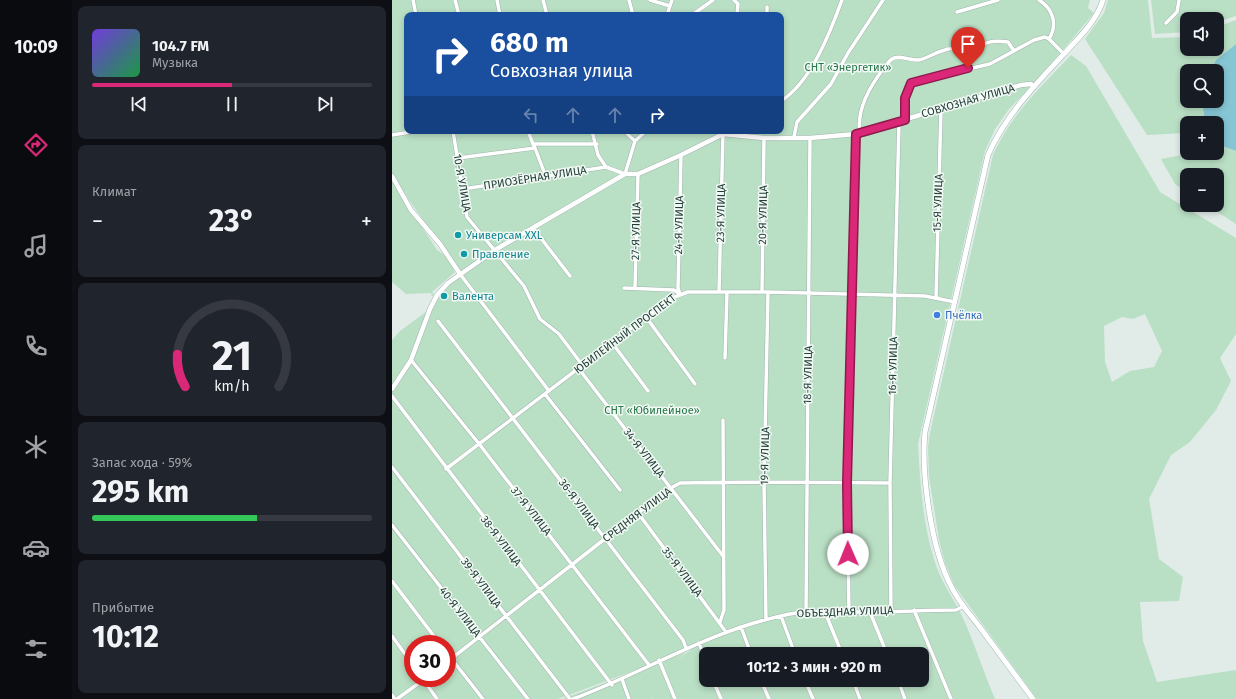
<!DOCTYPE html>
<html lang="ru">
<head>
<meta charset="utf-8">
<style>
  :root { --surface:#171b24; --page:#20242c; --text:#f1f3f6; --muted:#9ea1a6; --line:#363941; --accent:#db2777 }
  body { margin:0; font-family:"Fira Sans",sans-serif; background:var(--page); color:var(--text); height:100vh; display:flex; flex-direction:column; font-size:15px; white-space:nowrap }
  * { box-sizing:border-box; margin:0 }
  p { font-size:13px; color:var(--muted) }
  .icon { flex:none; width:22px; height:22px; fill:none; stroke:currentColor; stroke-width:2; stroke-linecap:round; stroke-linejoin:round }
  .map { position:relative; flex:1; overflow:hidden }
  .details { display:flex; flex-direction:column; gap:6px; padding:6px; background:#0d0f14; width:320px }
  .details>* { flex:none }
  .hud { position:absolute; left:12px; top:12px; width:380px; height:122px; border-radius:8px; box-shadow:0 2px 6px #0003; background:#1a4fa0; color:#fff; overflow:hidden }
  .buttons { position:absolute; left:788px; top:12px; display:grid; gap:8px }
  .buttons a { display:grid; place-items:center; width:44px; height:44px; border-radius:8px; background:var(--surface); box-shadow:0 2px 6px #0003; font-size:20px }
  .speed { position:absolute; left:12px; top:635px; display:flex; gap:8px; font-size:20px; font-weight:700; text-align:center }
  .speed>* { display:grid; place-content:center; width:52px; height:52px; border-radius:50%; background:var(--surface); box-shadow:0 2px 6px #0003; line-height:1 }
  .speed .limit { border:6px solid #d22; background:#fff; color:#111 }
  .pin { position:absolute; display:grid; place-items:center; width:34px; height:34px; color:#fff; margin:-41px -17px; border-radius:50% 50% 50% 0; rotate:-45deg; box-shadow:0 0 4px #0007 }
  .pin .icon { rotate:45deg }
  .me { position:absolute; width:44px; margin:-22px; rotate:359deg; stroke-linejoin:round; filter:drop-shadow(0 0 3px #0008) }
  .turn { display:flex; align-items:center; gap:14px; height:84px; padding:0 20px; font-size:18px }
  .turn .icon { width:52px; height:52px; stroke-width:2.5 }
  .turn b { display:block; font-size:28px; line-height:34px }
  .lanes { display:flex; align-items:center; height:38px; padding:0 20px; background:#0003; justify-content:center; gap:20px; direction:ltr }
  .lanes .off { opacity:.35 }
  .big { font-size:30px; font-weight:700; line-height:1.1 }
  .details .tile { flex:1; display:flex; flex-direction:column; justify-content:center; gap:6px; min-width:0; padding:0 14px; border-radius:8px; background:var(--page) }
  .details .dial { align-items:center; gap:0 }
  .dial svg { height:104px; overflow:visible; fill:none; stroke:var(--line); stroke-width:7; stroke-linecap:round; text-anchor:middle }
  .dial text { fill:var(--text); stroke:none }
  .song { display:flex; align-items:center; gap:12px }
  .cover { width:48px; height:48px; border-radius:6px; background:linear-gradient(135deg,hsl(260 70% 55%),hsl(140 70% 35%)) }
  .played { height:4px; border-radius:2px; background:linear-gradient(90deg,var(--accent) 50%,var(--line) 50%) }
  .keys { display:flex; justify-content:space-around; direction:ltr }
  .heat { display:flex; justify-content:space-between; align-items:center; font-size:22px; direction:ltr }
  .charge { height:6px; border-radius:3px; background:linear-gradient(90deg,#34c759 59%,var(--line) 0) }
  .trip { position:absolute; left:307px; top:647px; width:230px; height:40px; border-radius:8px; background:var(--surface); box-shadow:0 2px 6px #0003; font-weight:700; line-height:40px; text-align:center }
  main { display:flex; flex:1; min-height:0 }
  .dock { display:flex; flex-direction:column; width:72px; justify-content:space-around; align-items:center; background:#090b0e; color:var(--muted) }
  .dock .icon { width:28px; height:28px }
  .dock .active { color:var(--accent) }
  .dock b { font-size:18px; color:var(--text) }
  .map>svg:first-child { display:block }
</style>
</head>
<body>
<main>
<nav class="dock">
<b>10:09</b>
<svg class="icon active" aria-label="directions" viewBox="0 0 24 24"><path d="M12 3l9 9-9 9-9-9zM9 14v-3h6M13 9l2 2-2 2"/></svg>
<svg class="icon" aria-label="music" viewBox="0 0 24 24"><path d="M9 18V5l10-2v13"/><circle cx="6" cy="18" r="3"/><circle cx="16" cy="16" r="3"/></svg>
<svg class="icon" aria-label="phone" viewBox="0 0 24 24"><path d="M5 4h4l2 5-3 2q2 4 5 5l2-3 5 2v4C11 20 4 13 5 4z"/></svg>
<svg class="icon" aria-label="climate" viewBox="0 0 24 24"><path d="M12 3v18M4 7l16 10M4 17L20 7"/></svg>
<svg class="icon" aria-label="car" viewBox="0 0 24 24"><path d="M5 17H2v-5l4-1 3-4h7l3 4 3 1v5h-3M9 17h6M6 11h13"/><circle cx="7" cy="17" r="2"/><circle cx="17" cy="17" r="2"/></svg>
<svg class="icon" aria-label="filters" viewBox="0 0 24 24"><path d="M4 7h16M4 17h16"/><circle cx="9" cy="7" r="2"/><circle cx="15" cy="17" r="2"/></svg>
</nav>
<section class="details">
<div class="tile">
<div class="song"><i class="cover"></i><div><b>104.7 FM</b><p>Музыка</p></div></div>
<div class="played"></div>
<div class="keys"><svg class="icon" aria-label="previous" viewBox="0 0 24 24"><path d="M18 5L8 12l10 7zM5 5v14"/></svg><svg class="icon" aria-label="pause" viewBox="0 0 24 24"><path d="M8 5v14M16 5v14"/></svg><svg class="icon" aria-label="next" viewBox="0 0 24 24"><path d="M6 5l10 7-10 7zM19 5v14"/></svg></div>
</div>
<div class="tile"><p>Климат</p>
<div class="heat"><a>−</a><b class="big">23°</b><a>+</a></div>
</div>
<div class="tile dial"><svg viewBox="0 0 100 80">
<path d="M14 69A42 42 0 1 1 86 69"/>
<path d="M14 69A42 42 0 0 1 8 44" stroke="#db2777"/>
<text x="50" y="56" font-size="32" font-weight="700">21</text>
<text x="50" y="72" font-size="11">km/h</text>
</svg></div>
<div class="tile"><p>Запас хода · 59%</p><b class="big">295 km</b><div class="charge"></div></div>
<div class="tile"><p>Прибытие</p><b class="big">10:12</b></div>
</section>
<div class="map">
<svg width="844" height="699" viewBox="0 0 844 699">
  <rect width="100%" height="100%" fill="#e1ece8"/>
  <path fill="#b9dfc4" fill-rule="evenodd" d="M 0,0 L 104,0 L 108,15 L 15,15 L 15,131 L 389,131 L 389,15 L 109,15 L 105,0 L 698,0 L 696,8 L 702,13 L 650,75 L 617,109 L 603,129 L 593,151 L 526,444 C 528,483 531,530 545,568 C 551,584 561,598 569,614 C 582,641 591,671 603,699 L 261,699 L 261,697 L 260,699 L 170,699 L 295,652 L 284,661 L 300,649 L 166,699 L 0,699 L 0,340 L 8,331 L 38,309 L 45,295 L 68,274 L 0,175 ZM 21,644 L 55,644 L 55,678 L 21,678 ZM 314,654 L 530,654 L 530,680 L 314,680 Z
    M 716,0 L 756,0 L 760,38 L 795,37 L 795,49 L 825,49 L 825,27 L 844,20 L 844,44 L 824,60 L 818,71 L 795,71 L 795,101 L 810,101 L 813,123 L 795,123 L 795,133 L 755,135 L 693,39 L 712,13 Z
    M 759,0 L 844,0 L 844,16 L 825,22 L 825,19 L 795,19 L 795,32 L 763,34 Z
    M 679,55 L 694,66 L 768,192 L 844,238 L 844,334 L 828,358 L 839,381 L 824,410 L 798,442 L 779,455 L 757,499 L 767,559 L 791,577 L 787,601 L 748,602 L 751,641 L 765,682 L 844,670 L 844,699 L 645,699 L 562,585 L 553,563 L 547,540 L 537,476 L 536,447 L 538,433 L 601,155 C 620,113 648,88 679,55 ZM 753,314 L 770,351 L 762,367 L 738,371 L 720,382 L 713,362 L 712,326 L 730,317 L 741,319 Z
    M 833,147 L 844,151 L 844,224 L 815,205 L 825,205 L 825,175 L 795,175 L 795,192 L 783,184 L 769,159 L 801,153 L 825,153 L 825,148 Z
    M 0,181 L 45,250 L 54,256 L 63,269 L 62,273 L 40,292 L 42,295 L 40,296 L 39,293 L 14,294 L 0,282 Z"/>
  <path fill="#86c6d4" d="M 844,44 L 844,151 L 825,144 L 825,123 L 813,123 L 810,101 L 825,101 L 825,71 L 818,71 L 824,60 Z"/>
  <g fill="none" stroke-linecap="round" stroke-linejoin="round">
    <defs>
      <path id="minor" d="M 21,0 L 24,15
        M 63,0 L 67,15
        M 105,0 L 108,15
        M 151,0 L 155,15
        M 237,0 L 241,15
        M 258,0 L 278,6
        M 342,0 L 346,4 L 345,15
        M 647,0 C 661,9 666,24 657,39
        M 565,12 L 606,0
        M 275,15 L 280,0
        M 300,15 L 321,0
        M 375,15 L 375,7
        M 774,23 L 785,12 L 787,0
        M 389,101 C 419,82 438,33 450,0
        M 513,120 C 512,108 510,88 523,81 L 598,64 L 642,40 L 653,37 L 657,39 L 672,54
        M 61,131 L 75,217 L 132,286 L 148,319 L 167,334 L 191,366
        M 136,131 L 141,144
        M 200,131 L 206,155 L 214,167 L 233,174 L 243,141 L 254,131
        M 232,131 L 243,141
        M 468,133 C 464,109 478,86 492,68 C 494,66 497,61 500,59 C 507,54 519,61 527,60 C 536,58 544,52 553,50 C 560,47 570,50 577,48 C 595,45 594,39 616,42 L 622,51
        M 0,135 L 25,131
        M 402,137 L 405,122 L 439,84 L 456,53 L 491,0
        M 143,148 L 154,177
        M 66,158 L 143,148 L 141,144 L 205,144
        M 71,189 L 214,167
        M 141,228 L 178,276
        M 68,274 L 157,391
        M 232,288 L 282,290 L 288,294
        M 243,288 L 246,174
        M 327,292 L 331,134
        M 370,292 L 372,138
        M 288,294 L 286,288 L 289,155
        M 544,298 L 549,108
        M 254,317 L 303,384
        M 46,321 L 291,640 L 294,648
        M 221,344 L 256,391
        M 333,358 L 335,292
        M 19,360 L 88,445 L 257,665
        M 187,369 L 331,556
        M 153,394 L 228,490
        M 0,396 L 220,685
        M 0,467 L 178,699
        M 54,469 L 254,317 L 280,298 L 296,292 L 376,292 L 533,296 L 563,302
        M 246,513 L 334,632
        M 0,525 L 136,699
        M 0,581 L 48,644
        M 522,610 L 559,699
        M 499,611 L 498,483 L 507,122
        M 414,612 L 418,138
        M 433,612 L 450,654
        M 457,612 L 455,483 L 464,134
        M 478,612 L 495,654
        M 389,616 L 403,654
        M 374,619 L 372,482 L 376,292
        M 328,622 L 332,610 L 331,420
        M 349,627 L 359,654
        M 0,636 L 21,665
        M 307,643 L 314,662
        M 55,653 L 91,699
        M 267,660 L 283,699
        M 55,662 L 246,513 L 279,488 L 288,483 L 372,482 L 498,483
        M 31,679 L 45,699
        M 230,679 L 237,699
        M 321,680 L 329,699
        M 369,680 L 377,699
        M 413,680 L 421,699
        M 461,680 L 468,699
        M 506,680 L 513,699
        M 0,695 L 3,699
        M 5,699 L 34,678
        M 181,699 C 251,673 315,632 389,616 C 417,609 447,612 476,612 C 506,612 535,610 564,610 L 572,606"/>
      <path id="tertiary" d="M 0,176 L 19,210 L 48,244 L 68,274
        M 0,389 L 19,360 L 38,309 L 45,295 L 56,283 L 103,250 L 233,174 L 246,174 L 289,155 L 331,134 L 372,138 L 418,138 L 464,134 L 629,85 L 639,84 L 642,87"/>
      <path id="secondary" d="M 641,699 C 623,675 605,650 587,626 C 577,613 566,601 559,586 C 539,548 529,474 533,432 L 596,155 C 613,116 643,85 672,54 C 687,37 704,22 711,0"/>
    </defs>
    <use href="#minor" stroke="#a3b4af" stroke-width="4.5"/>
    <use href="#tertiary" stroke="#a3b4af" stroke-width="5.5"/>
    <use href="#secondary" stroke="#9fb9b0" stroke-width="6"/>
    <use href="#minor" stroke="#fff" stroke-width="3.5"/>
    <use href="#tertiary" stroke="#fff" stroke-width="4.5"/>
    <use href="#secondary" stroke="#fff" stroke-width="5"/>
  </g>
  <g fill="none" stroke-linecap="round" stroke-linejoin="round">
    <defs>
      <path id="route" d="M 456,554 L 455,483 L 464,134 L 513,120 L 513,98 L 519,83 L 576,68"/>
    </defs>
    <use href="#route" stroke="#8e194d" stroke-width="10"/>
    <use href="#route" stroke="#db2777" stroke-width="7"/>
  </g>
  <g fill="#0f9aa8" stroke="#f2f9f5" stroke-width="1.5">
    <circle cx="66" cy="235" r="4"/>
    <circle cx="72" cy="254" r="4"/>
    <circle cx="52" cy="296" r="4"/>
  </g>
  <circle fill="#3f7fe0" stroke="#f2f9f5" stroke-width="1.5" cx="545" cy="315" r="4"/>
  <g text-anchor="middle" dominant-baseline="central" stroke-width="3" stroke-linejoin="round" paint-order="stroke">
    <g font-size="11" fill="#287749" stroke="#f2f9f5">
      <text x="456" y="67">СНТ «Энергетик»</text>
      <text x="260" y="410">СНТ «Юбилейное»</text>
    </g>
    <g font-size="11" fill="#203e37" stroke="#f2f9f5">
      <text transform="translate(576 101) rotate(-16)">СОВХОЗНАЯ УЛИЦА</text>
      <text transform="translate(143 178) rotate(-9)">ПРИОЗЁРНАЯ УЛИЦА</text>
      <text transform="translate(70 183) rotate(80)">10-Я УЛИЦА</text>
      <text transform="translate(546 203) rotate(-88)">15-Я УЛИЦА</text>
      <text transform="translate(329 213) rotate(-89)">23-Я УЛИЦА</text>
      <text transform="translate(371 215) rotate(-89)">20-Я УЛИЦА</text>
      <text transform="translate(287 225) rotate(-89)">24-Я УЛИЦА</text>
      <text transform="translate(244 231) rotate(-89)">27-Я УЛИЦА</text>
      <text transform="translate(233 334) rotate(-37)">ЮБИЛЕЙНЫЙ ПРОСПЕКТ</text>
      <text transform="translate(501 366) rotate(-89)">16-Я УЛИЦА</text>
      <text transform="translate(416 375) rotate(-89)">18-Я УЛИЦА</text>
      <text transform="translate(252 453) rotate(52)">34-Я УЛИЦА</text>
      <text transform="translate(373 456) rotate(-89)">19-Я УЛИЦА</text>
      <text transform="translate(187 504) rotate(53)">36-Я УЛИЦА</text>
      <text transform="translate(139 511) rotate(52)">37-Я УЛИЦА</text>
      <text transform="translate(245 515) rotate(-37)">СРЕДНЯЯ УЛИЦА</text>
      <text transform="translate(109 541) rotate(53)">38-Я УЛИЦА</text>
      <text transform="translate(290 572) rotate(53)">35-Я УЛИЦА</text>
      <text transform="translate(89 583) rotate(53)">39-Я УЛИЦА</text>
      <text transform="translate(68 612) rotate(52)">40-Я УЛИЦА</text>
      <text transform="translate(453 612) rotate(-2)">ОБЪЕЗДНАЯ УЛИЦА</text>
    </g>
    <g font-size="11" fill="#0d838f" stroke="#f2f9f5" text-anchor="start">
      <text x="74" y="235">Универсам XXL</text>
      <text x="80" y="254">Правление</text>
      <text x="60" y="296">Валента</text>
    </g>
    <g font-size="11" fill="#366cbe" stroke="#f2f9f5" text-anchor="start">
      <text x="553" y="315">Пчёлка</text>
    </g>
  </g>
</svg>
<div class="buttons">
<a><svg class="icon" aria-label="sound" viewBox="0 0 24 24"><path d="M4 9h4l5-4v14l-5-4H4zM17 9q2 3 0 6"/></svg></a>
<a><svg class="icon" aria-label="search" viewBox="0 0 24 24"><circle cx="10" cy="10" r="6"/><path d="M15 15l6 6"/></svg></a>
<a>+</a>
<a>−</a>
</div>
<div class="speed"><div class="limit">30</div></div>
<div class="pin" style="left:576px;top:68px;background:#d93025"><svg class="icon" aria-label="arrive" viewBox="0 0 24 24"><path d="M6 21V4h12l-3 4 3 4H6"/></svg></div>
<svg class="me" style="left:456px;top:554px" viewBox="-20 -20 40 40"><circle r="19" fill="#fff"/><path d="M0-13L10 11 0 6-10 11z" fill="#db2777"/></svg>
<div class="trip">10:12 · 3 мин · 920 m</div>
<div class="hud">
<div class="turn"><svg class="icon" aria-label="right" viewBox="0 0 24 24"><path d="M7 20v-9h11M14 6l5 5-5 5"/></svg><div><b>680 m</b>Совхозная улица</div></div>
<div class="lanes"><svg class="icon off" aria-label="left" viewBox="0 0 24 24"><path d="M17 20v-9H6M10 6l-5 5 5 5"/></svg><svg class="icon off" aria-label="ahead" viewBox="0 0 24 24"><path d="M12 20V5M6 11l6-6 6 6"/></svg><svg class="icon off" aria-label="ahead" viewBox="0 0 24 24"><path d="M12 20V5M6 11l6-6 6 6"/></svg><svg class="icon" aria-label="right" viewBox="0 0 24 24"><path d="M7 20v-9h11M14 6l5 5-5 5"/></svg></div>
</div>
</div>
</main>
</body>
</html>
